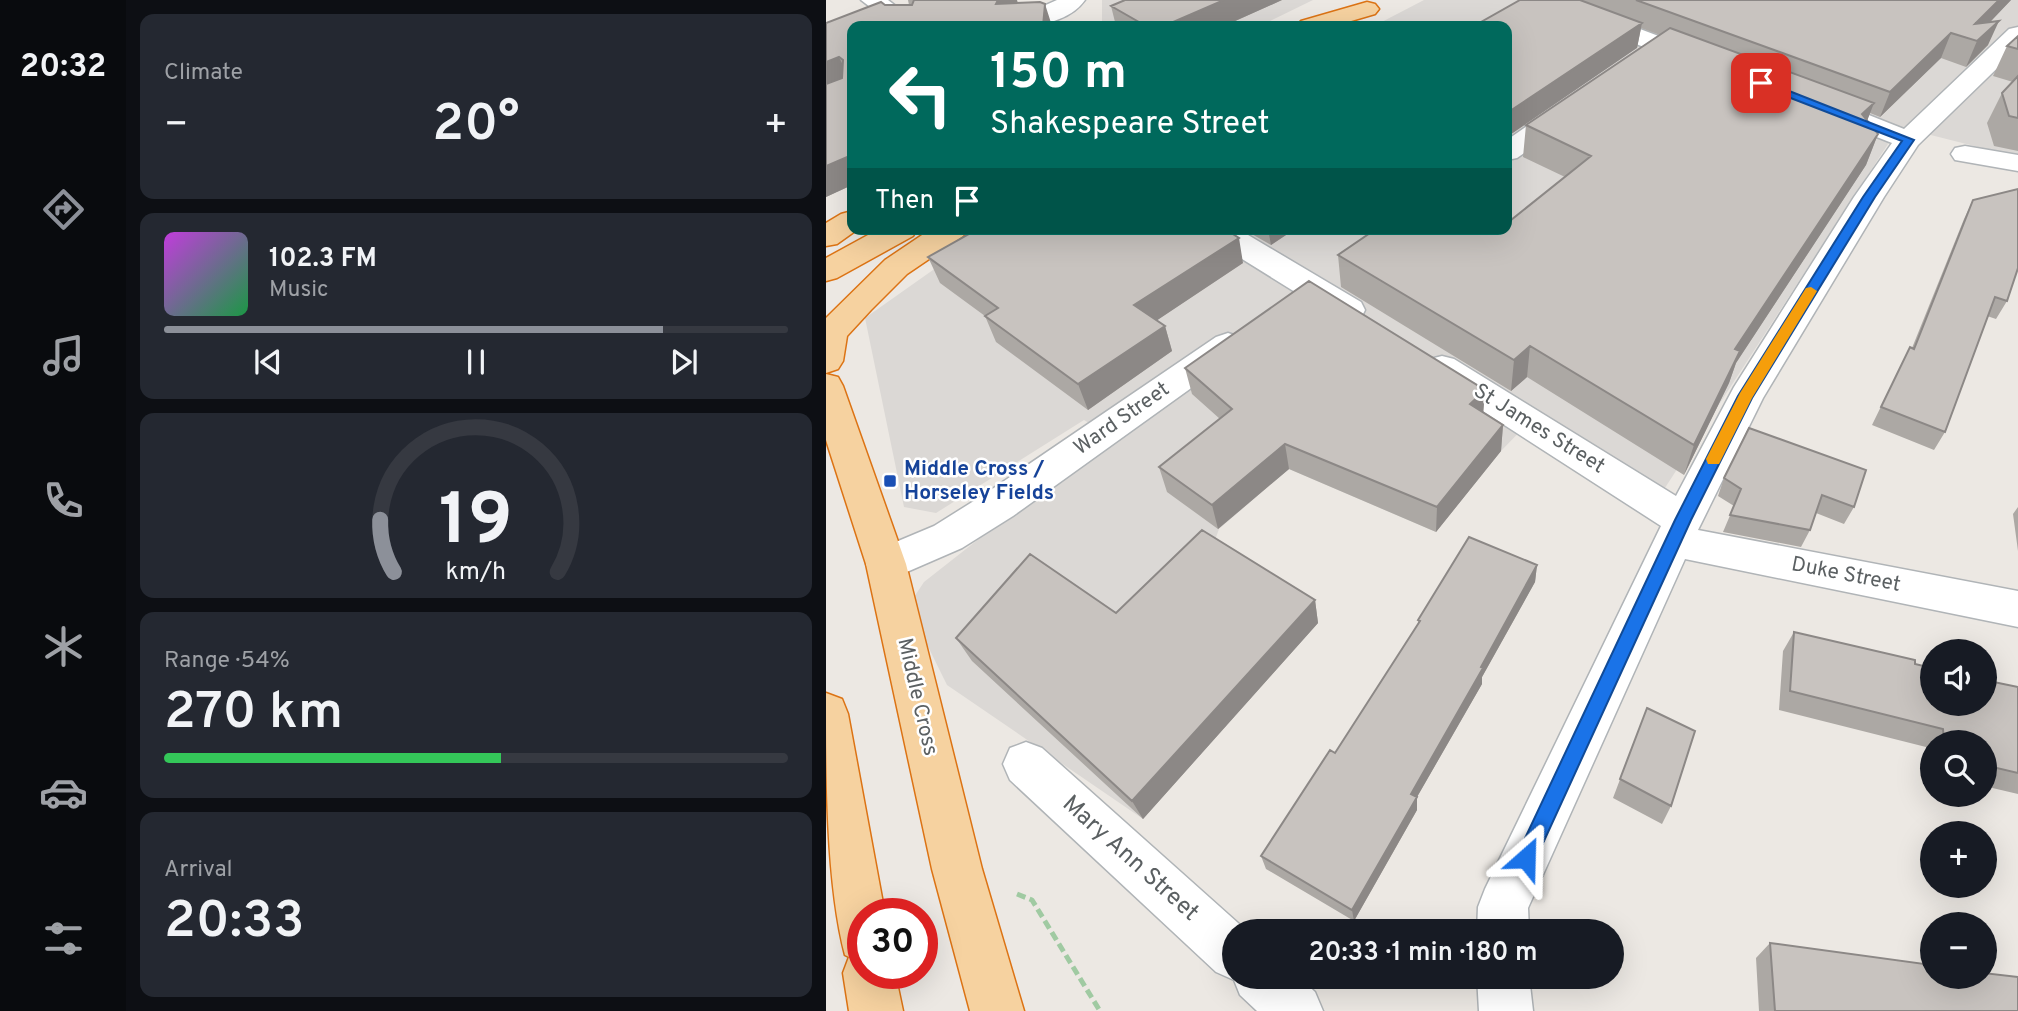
<!DOCTYPE html>
<html lang="en">
<head>
<meta charset="utf-8">
<style>
  :root { --surface:#171b24; --page:#242831; --text:#f1f3f6; --muted:#9ea1a6; --line:#363941; --accent:#8c9099 }
  body { margin:0; font-family:Overpass,sans-serif; background:var(--page); color:var(--text); height:100vh; display:flex; flex-direction:column; font-size:26px; white-space:nowrap }
  * { box-sizing:border-box; margin:0 }
  p { font-size:23px; color:var(--muted) }
  .icon { flex:none; width:38px; height:38px; fill:none; stroke:currentColor; stroke-width:2; stroke-linecap:round; stroke-linejoin:round }
  .map { position:relative; flex:1; overflow:hidden }
  .details { display:flex; flex-direction:column; gap:14px; padding:14px; background:#0d0f14; width:700px }
  .details>* { flex:none }
  .hud { position:absolute; left:21px; top:21px; width:665px; height:214px; border-radius:14px; box-shadow:0 7px 28px #0002; background:#00695c; color:#fff; overflow:hidden }
  .tools { position:absolute; left:1094px; top:639px; display:grid; gap:14px }
  .tools a { display:grid; place-items:center; width:77px; height:77px; border-radius:50%; background:var(--surface); box-shadow:0 7px 28px #0002; font-size:35px }
  .speed { position:absolute; left:21px; top:898px; display:flex; gap:14px; font-size:35px; font-weight:700; text-align:center }
  .speed>* { display:grid; place-content:center; width:91px; height:91px; border-radius:50%; background:var(--surface); box-shadow:0 7px 28px #0002; line-height:1 }
  .speed .limit { border:10px solid #d22; background:#fff; color:#111 }
  .pin { position:absolute; display:grid; place-items:center; width:60px; height:60px; color:#fff; margin:-30px; border-radius:14px; box-shadow:0 4px 10px #0006 }
  .me { position:absolute; width:77px; margin:-38px; rotate:25deg; stroke-linejoin:round; filter:drop-shadow(0 0 5px #0008) }
  .turn { display:flex; align-items:center; gap:24px; height:147px; padding:0 28px; font-size:32px }
  .turn .icon { width:91px; height:91px; stroke-width:2.5 }
  .turn b { display:block; font-size:49px; line-height:60px }
  .then { display:flex; align-items:center; height:66px; padding:0 28px; background:#0003; gap:14px; font-size:26px }
  .big { font-size:52px; font-weight:600; line-height:1.1 }
  .details .widget { flex:1; display:flex; flex-direction:column; justify-content:center; gap:10px; min-width:0; padding:0 24px; border-radius:14px; background:var(--page) }
  .details .dial { align-items:center; gap:0 }
  .dial svg { height:182px; overflow:visible; fill:none; stroke:var(--line); stroke-width:7; stroke-linecap:round; text-anchor:middle }
  .dial text { fill:var(--text); stroke:none }
  .song { display:flex; align-items:center; gap:21px }
  .cover { width:84px; height:84px; border-radius:10px; background:linear-gradient(135deg,hsl(290 70% 55%),hsl(140 70% 35%)) }
  .played { height:7px; border-radius:4px; background:linear-gradient(90deg,var(--accent) 80%,var(--line) 80%) }
  .keys { display:flex; justify-content:space-around; direction:ltr }
  .heat { display:flex; justify-content:space-between; align-items:center; font-size:38px; direction:ltr }
  .charge { height:10px; border-radius:5px; background:linear-gradient(90deg,#34c759 54%,var(--line) 0) }
  .trip { position:absolute; left:396px; top:919px; width:402px; height:70px; border-radius:35px; background:var(--surface); box-shadow:0 7px 28px #0002; font-weight:600; line-height:70px; text-align:center }
  main { display:flex; flex:1; min-height:0 }
  .menu { display:flex; flex-direction:column; width:126px; justify-content:space-around; align-items:center; background:#090b0e; color:var(--muted) }
  .menu .icon { width:49px; height:49px }
  .menu .on { color:var(--accent) }
  .menu b { font-size:32px; color:var(--text) }
  .map>svg:first-child { display:block }
</style>
</head>
<body>
<main>
<nav class="menu">
<b>20:32</b>
<svg class="icon on" aria-label="directions" viewBox="0 0 24 24"><path d="M12 3l9 9-9 9-9-9zM9 14v-3h6M13 9l2 2-2 2"/></svg>
<svg class="icon" aria-label="music" viewBox="0 0 24 24"><path d="M9 18V5l10-2v13"/><circle cx="6" cy="18" r="3"/><circle cx="16" cy="16" r="3"/></svg>
<svg class="icon" aria-label="phone" viewBox="0 0 24 24"><path d="M5 4h4l2 5-3 2q2 4 5 5l2-3 5 2v4C11 20 4 13 5 4z"/></svg>
<svg class="icon" aria-label="climate" viewBox="0 0 24 24"><path d="M12 3v18M4 7l16 10M4 17L20 7"/></svg>
<svg class="icon" aria-label="car" viewBox="0 0 24 24"><path d="M5 17H2v-5l4-1 3-4h7l3 4 3 1v5h-3M9 17h6M6 11h13"/><circle cx="7" cy="17" r="2"/><circle cx="17" cy="17" r="2"/></svg>
<svg class="icon" aria-label="filters" viewBox="0 0 24 24"><path d="M4 7h16M4 17h16"/><circle cx="9" cy="7" r="2"/><circle cx="15" cy="17" r="2"/></svg>
</nav>
<section class="details">
<div class="widget"><p>Climate</p>
<div class="heat"><a>−</a><b class="big">20°</b><a>+</a></div>
</div>
<div class="widget">
<div class="song"><i class="cover"></i><div><b>102.3 FM</b><p>Music</p></div></div>
<div class="played"></div>
<div class="keys"><svg class="icon" aria-label="previous" viewBox="0 0 24 24"><path d="M18 5L8 12l10 7zM5 5v14"/></svg><svg class="icon" aria-label="pause" viewBox="0 0 24 24"><path d="M8 5v14M16 5v14"/></svg><svg class="icon" aria-label="next" viewBox="0 0 24 24"><path d="M6 5l10 7-10 7zM19 5v14"/></svg></div>
</div>
<div class="widget dial"><svg viewBox="0 0 100 80">
<path d="M14 69A42 42 0 1 1 86 69"/>
<path d="M14 69A42 42 0 0 1 8 46" stroke="#8c9099"/>
<text x="50" y="56" font-size="32" font-weight="700">19</text>
<text x="50" y="72" font-size="11">km/h</text>
</svg></div>
<div class="widget"><p>Range · 54%</p><b class="big">270 km</b><div class="charge"></div></div>
<div class="widget"><p>Arrival</p><b class="big">20:33</b></div>
</section>
<div class="map">
<svg width="1192" height="1011" viewBox="0 0 1192 1011">
  <rect width="100%" height="100%" fill="#ece8e3"/>
  <path fill="#dbd8d5" d="M 276,0 L 487,0 L 434,26 L 276,26 Z
    M 598,0 L 1192,0 L 1192,157 L 1073,127 L 835,494 L 707,418 L 675,451 L 610,532 L 463,469 L 393,529 L 384,554 L 492,623 L 317,819 L 121,685 L 82,606 L 98,582 L 168,527 L 291,440 L 258,420 L 110,513 L 78,507 L 39,318 L 165,229 L 681,229 L 681,26 L 548,26 Z"/>
  <g fill="none" stroke-linecap="round" stroke-linejoin="round">
    <defs>
      <path id="minor" d="M 35,0 L 62,0 L 96,26 L 69,26 Z
        M 231,0 L 259,0 C 242,24 206,27 180,26 L 184,21 Z
        M 704,0 L 737,0 L 883,55 L 887,60 L 883,65 L 874,68 L 865,65 L 708,5 Z
        M 1192,27 L 1192,48 L 1092,145 L 1058,197 L 937,398 L 872,530 L 1192,591 L 1192,627 L 859,559 L 702,908 L 703,931 L 651,931 L 652,907 L 659,889 L 835,526 L 604,377 L 599,368 L 604,359 L 616,356 L 628,359 L 850,496 L 908,387 L 1028,197 L 1066,143 L 987,112 L 983,106 L 987,100 L 996,98 L 1005,100 L 1078,129 L 1183,29 Z
        M 742,102 L 751,104 L 755,110 L 751,116 L 691,158 L 681,160 L 681,140 L 733,104 Z
        M 1139,146 L 1192,155 L 1192,171 L 1129,160 L 1125,154 L 1129,148 Z
        M 375,229 L 412,229 L 535,302 L 539,310 L 535,318 L 523,321 L 511,318 L 379,236 Z
        M 402,333 L 414,337 L 419,345 L 414,353 L 187,516 L 136,548 L 60,581 L 46,576 L 40,564 L 46,552 L 108,526 L 159,494 L 390,337 Z
        M 200,742 L 216,748 L 421,931 L 408,931 L 408,976 L 472,976 L 489,992 L 497,1011 L 431,1011 L 414,995 L 408,980 L 390,972 L 184,780 L 177,764 L 184,748 Z
        M 651,976 L 703,976 L 707,1011 L 653,1011 Z"/>
      <path id="trunk" d="M 541,2 L 549,4 L 553,9 L 549,14 L 508,26 L 471,26 L 475,21 Z
        M 26,211 L 26,229 L 32,229 L 11,244 L 0,246 L 0,223 L 15,214 Z
        M 53,229 L 91,229 L 87,236 L 11,278 L 0,281 L 0,258 Z
        M 105,229 L 141,229 L 137,236 L 81,274 L 45,310 L 21,336 L 17,361 L 12,369 L 0,373 L 0,318 L 59,260 Z
        M 0,374 L 12,377 L 17,386 L 80,564 L 156,869 L 198,1011 L 144,1011 L 106,869 L 40,564 L 0,440 Z
        M 0,693 L 16,699 L 22,714 L 59,914 L 37,914 L 37,973 L 69,973 L 77,1011 L 23,1011 L 17,973 L 23,957 L 19,955 C 0,883 0,772 0,693 Z"/>
    </defs>
    <use href="#minor" stroke="#b0b4b7" stroke-width="3"/>
    <use href="#trunk" stroke="#dc7314" stroke-width="3"/>
    <path stroke="#a0caa2" stroke-width="5" stroke-dasharray="9 4.5" stroke-linecap="butt" d="M 191,894 L 206,900 L 274,1011"/>
    <use href="#minor" fill="#fff" fill-rule="evenodd"/>
    <use href="#trunk" fill="#f6d2a0" fill-rule="evenodd"/>
  </g>
  <path fill="#aca8a4" d="M 82,0 L 191,0 L 26,26 L 26,185 L 0,197 L 0,23 L 83,5 Z
    M 299,0 L 456,0 L 398,26 L 290,26 L 285,6 Z
    M 694,0 L 1185,0 L 1164,22 L 1162,45 L 1140,67 L 1115,58 L 1054,117 L 1044,113 L 1041,120 L 1052,134 L 1040,165 L 910,363 L 903,383 L 858,475 L 701,377 L 685,391 L 515,287 L 512,255 L 685,220 L 739,177 L 697,157 L 700,125 L 834,35 L 815,28 L 811,48 Z
    M 1192,36 L 1192,151 L 1168,146 L 1161,123 L 1176,93 L 1187,82 L 1167,76 L 1181,46 Z
    M 1147,200 L 1181,301 L 1170,319 L 1161,316 L 1119,432 L 1108,450 L 1046,425 L 1084,347 L 1086,348 L 1138,219 Z
    M 417,229 L 469,229 L 445,245 Z
    M 102,257 L 417,263 L 331,320 L 339,326 L 346,351 L 262,410 L 170,342 L 159,316 L 114,283 Z
    M 359,368 L 659,390 L 657,413 L 677,425 L 675,451 L 610,532 L 463,469 L 392,529 L 341,492 L 333,467 L 394,419 L 366,394 Z
    M 923,428 L 1028,507 L 1018,524 L 990,513 L 984,530 L 975,547 L 897,532 L 908,506 L 892,496 L 898,478 Z
    M 1192,507 L 1192,551 L 1187,514 Z
    M 711,565 L 709,582 L 656,677 L 656,684 L 591,797 L 591,810 L 528,921 L 440,869 L 435,856 L 509,753 L 592,625 L 592,620 Z
    M 489,600 L 492,623 L 317,819 L 146,661 L 130,638 L 290,613 Z
    M 968,632 L 1089,664 L 1192,687 L 1192,794 L 1158,786 L 1158,742 L 1106,742 L 1106,773 L 1101,772 L 1100,747 L 953,710 L 957,651 Z
    M 821,708 L 845,806 L 836,824 L 787,798 Z
    M 944,943 L 1192,1011 L 933,1011 L 930,958 Z"/>
  <path fill="#8c8886" d="M 172,0 L 191,0 L 195,13 L 170,4 Z
    M 398,0 L 456,0 L 398,26 L 338,26 Z
    M 1173,0 L 1185,0 L 1147,40 L 1149,24 Z
    M 219,4 L 226,26 L 217,26 Z
    M 1173,21 L 1162,45 L 1140,67 L 1151,41 Z
    M 816,23 L 811,48 L 681,137 L 681,113 Z
    M 1125,33 L 1115,58 L 1054,117 L 1064,92 Z
    M 13,57 L 25,82 L 0,92 L 0,62 Z
    M 1048,103 L 1036,134 L 1036,114 Z
    M 1052,134 L 1040,165 L 910,363 L 903,383 L 858,475 L 868,445 L 909,349 Z
    M 26,155 L 26,185 L 0,197 L 0,166 Z
    M 442,229 L 469,229 L 445,245 Z
    M 413,238 L 417,263 L 315,331 L 308,305 Z
    M 339,326 L 346,351 L 262,410 L 252,384 Z
    M 704,346 L 701,377 L 685,391 L 688,360 Z
    M 659,390 L 657,416 L 644,404 Z
    M 677,425 L 675,451 L 610,532 L 611,507 Z
    M 459,444 L 463,469 L 392,529 L 386,505 Z
    M 711,565 L 709,582 L 656,677 L 656,684 L 591,797 L 591,810 L 528,921 L 526,910 L 585,794 Z
    M 489,600 L 492,623 L 317,819 L 306,801 Z"/>
  <path fill="#c8c3bf" stroke="#8c8886" stroke-width="2" d="M 88,0 L 172,0 L 170,4 L 214,2 L 219,4 L 217,26 L 26,26 L 26,155 L 0,166 L 0,84 L 16,78 L 17,60 L 13,57 L 0,62 L 0,23 L 55,2 L 59,5 L 86,5 Z
    M 299,0 L 398,0 L 338,26 L 320,26 L 285,6 Z
    M 694,0 L 754,0 L 816,23 L 681,113 L 681,118 L 681,26 L 648,26 Z
    M 810,0 L 1173,0 L 1149,24 L 1173,21 L 1151,41 L 1125,33 L 1064,92 Z
    M 844,28 L 1048,103 L 1036,114 L 1052,134 L 909,349 L 914,351 L 868,445 L 704,346 L 688,360 L 512,255 L 550,229 L 681,229 L 681,218 L 685,220 L 765,156 L 700,125 Z
    M 1192,36 L 1192,49 L 1181,46 Z
    M 1192,76 L 1192,118 L 1183,116 L 1176,93 Z
    M 1192,189 L 1192,268 L 1181,301 L 1169,297 L 1119,432 L 1055,407 L 1084,347 L 1088,349 L 1147,200 Z
    M 152,229 L 399,229 L 413,238 L 308,305 L 339,326 L 252,384 L 159,316 L 172,308 L 102,257 Z
    M 483,281 L 659,390 L 644,404 L 677,425 L 611,507 L 459,444 L 386,505 L 333,467 L 406,409 L 359,368 Z
    M 923,428 L 1040,470 L 1028,507 L 996,495 L 984,530 L 904,515 L 915,489 L 898,478 Z
    M 376,530 L 489,600 L 306,801 L 130,638 L 204,554 L 290,613 Z
    M 643,537 L 711,565 L 655,667 L 657,668 L 585,794 L 591,797 L 526,910 L 435,856 L 504,750 L 509,753 L 594,621 L 592,620 Z
    M 968,632 L 1089,660 L 1089,664 L 1106,668 L 1106,704 L 1158,704 L 1158,680 L 1192,687 L 1192,773 L 1158,765 L 1158,742 L 1118,742 L 1117,729 L 964,691 Z
    M 821,708 L 869,731 L 845,806 L 794,779 Z
    M 944,943 L 1106,965 L 1106,976 L 1158,976 L 1158,973 L 1192,977 L 1192,1011 L 949,1011 Z"/>
  <path fill="#1a73e8" stroke="#114b97" stroke-width="2" d="M 935,80 L 1088,140 L 1049,197 L 926,398 L 865,520 L 707,865 L 700,868 L 693,865 L 690,858 L 693,851 L 849,520 L 912,396 L 1037,197 L 1076,141 L 931,85 L 930,83 Z"/>
  <path fill="#f59e0b" d="M 985,287 L 991,291 L 926,398 L 893,464 L 882,464 L 880,459 L 914,393 L 980,288 Z"/>
  <rect fill="#1a4fb4" stroke="#fff" stroke-width="2.5" x="57" y="474" width="14" height="14" rx="3.5"/>
  <g text-anchor="middle" dominant-baseline="central" stroke-width="5" stroke-linejoin="round" paint-order="stroke">
    <g font-size="21" fill="#5b6062" stroke="#fff">
      <text transform="translate(296 419) rotate(-35)">Ward Street</text>
      <text transform="translate(713 429) rotate(32)">St James Street</text>
      <text transform="translate(1020 575) rotate(11)">Duke Street</text>
      <text transform="translate(91 697) rotate(77)">Middle Cross</text>
    </g>
    <g font-size="21" font-weight="bold" fill="#164399" stroke="#fff" text-anchor="start">
      <text x="78" y="469">Middle Cross /<tspan x="78" dy="24">Horseley Fields</tspan></text>
    </g>
    <g font-size="24" fill="#5b6062" stroke="#fff">
      <text transform="translate(304 859) rotate(42)">Mary Ann Street</text>
    </g>
  </g>
</svg>
<div class="tools">
<a><svg class="icon" aria-label="sound" viewBox="0 0 24 24"><path d="M4 9h4l5-4v14l-5-4H4zM17 9q2 3 0 6"/></svg></a>
<a><svg class="icon" aria-label="search" viewBox="0 0 24 24"><circle cx="10" cy="10" r="6"/><path d="M15 15l6 6"/></svg></a>
<a>+</a>
<a>−</a>
</div>
<div class="speed"><div class="limit">30</div></div>
<div class="pin" style="left:935px;top:83px;background:#d93025"><svg class="icon" aria-label="arrive" viewBox="0 0 24 24"><path d="M6 21V4h12l-3 4 3 4H6"/></svg></div>
<svg class="me" style="left:700px;top:858px" viewBox="-20 -20 40 40"><path d="M0-17L14 15 0 8-14 15z" fill="#1a73e8" stroke="#fff" stroke-width="4"/></svg>
<div class="trip">20:33 · 1 min · 180 m</div>
<div class="hud">
<div class="turn"><svg class="icon" aria-label="left" viewBox="0 0 24 24"><path d="M17 20v-9H6M10 6l-5 5 5 5"/></svg><div><b>150 m</b>Shakespeare Street</div></div>
<div class="then">Then<svg class="icon" aria-label="arrive" viewBox="0 0 24 24"><path d="M6 21V4h12l-3 4 3 4H6"/></svg></div>
</div>
</div>
</main>
</body>
</html>
